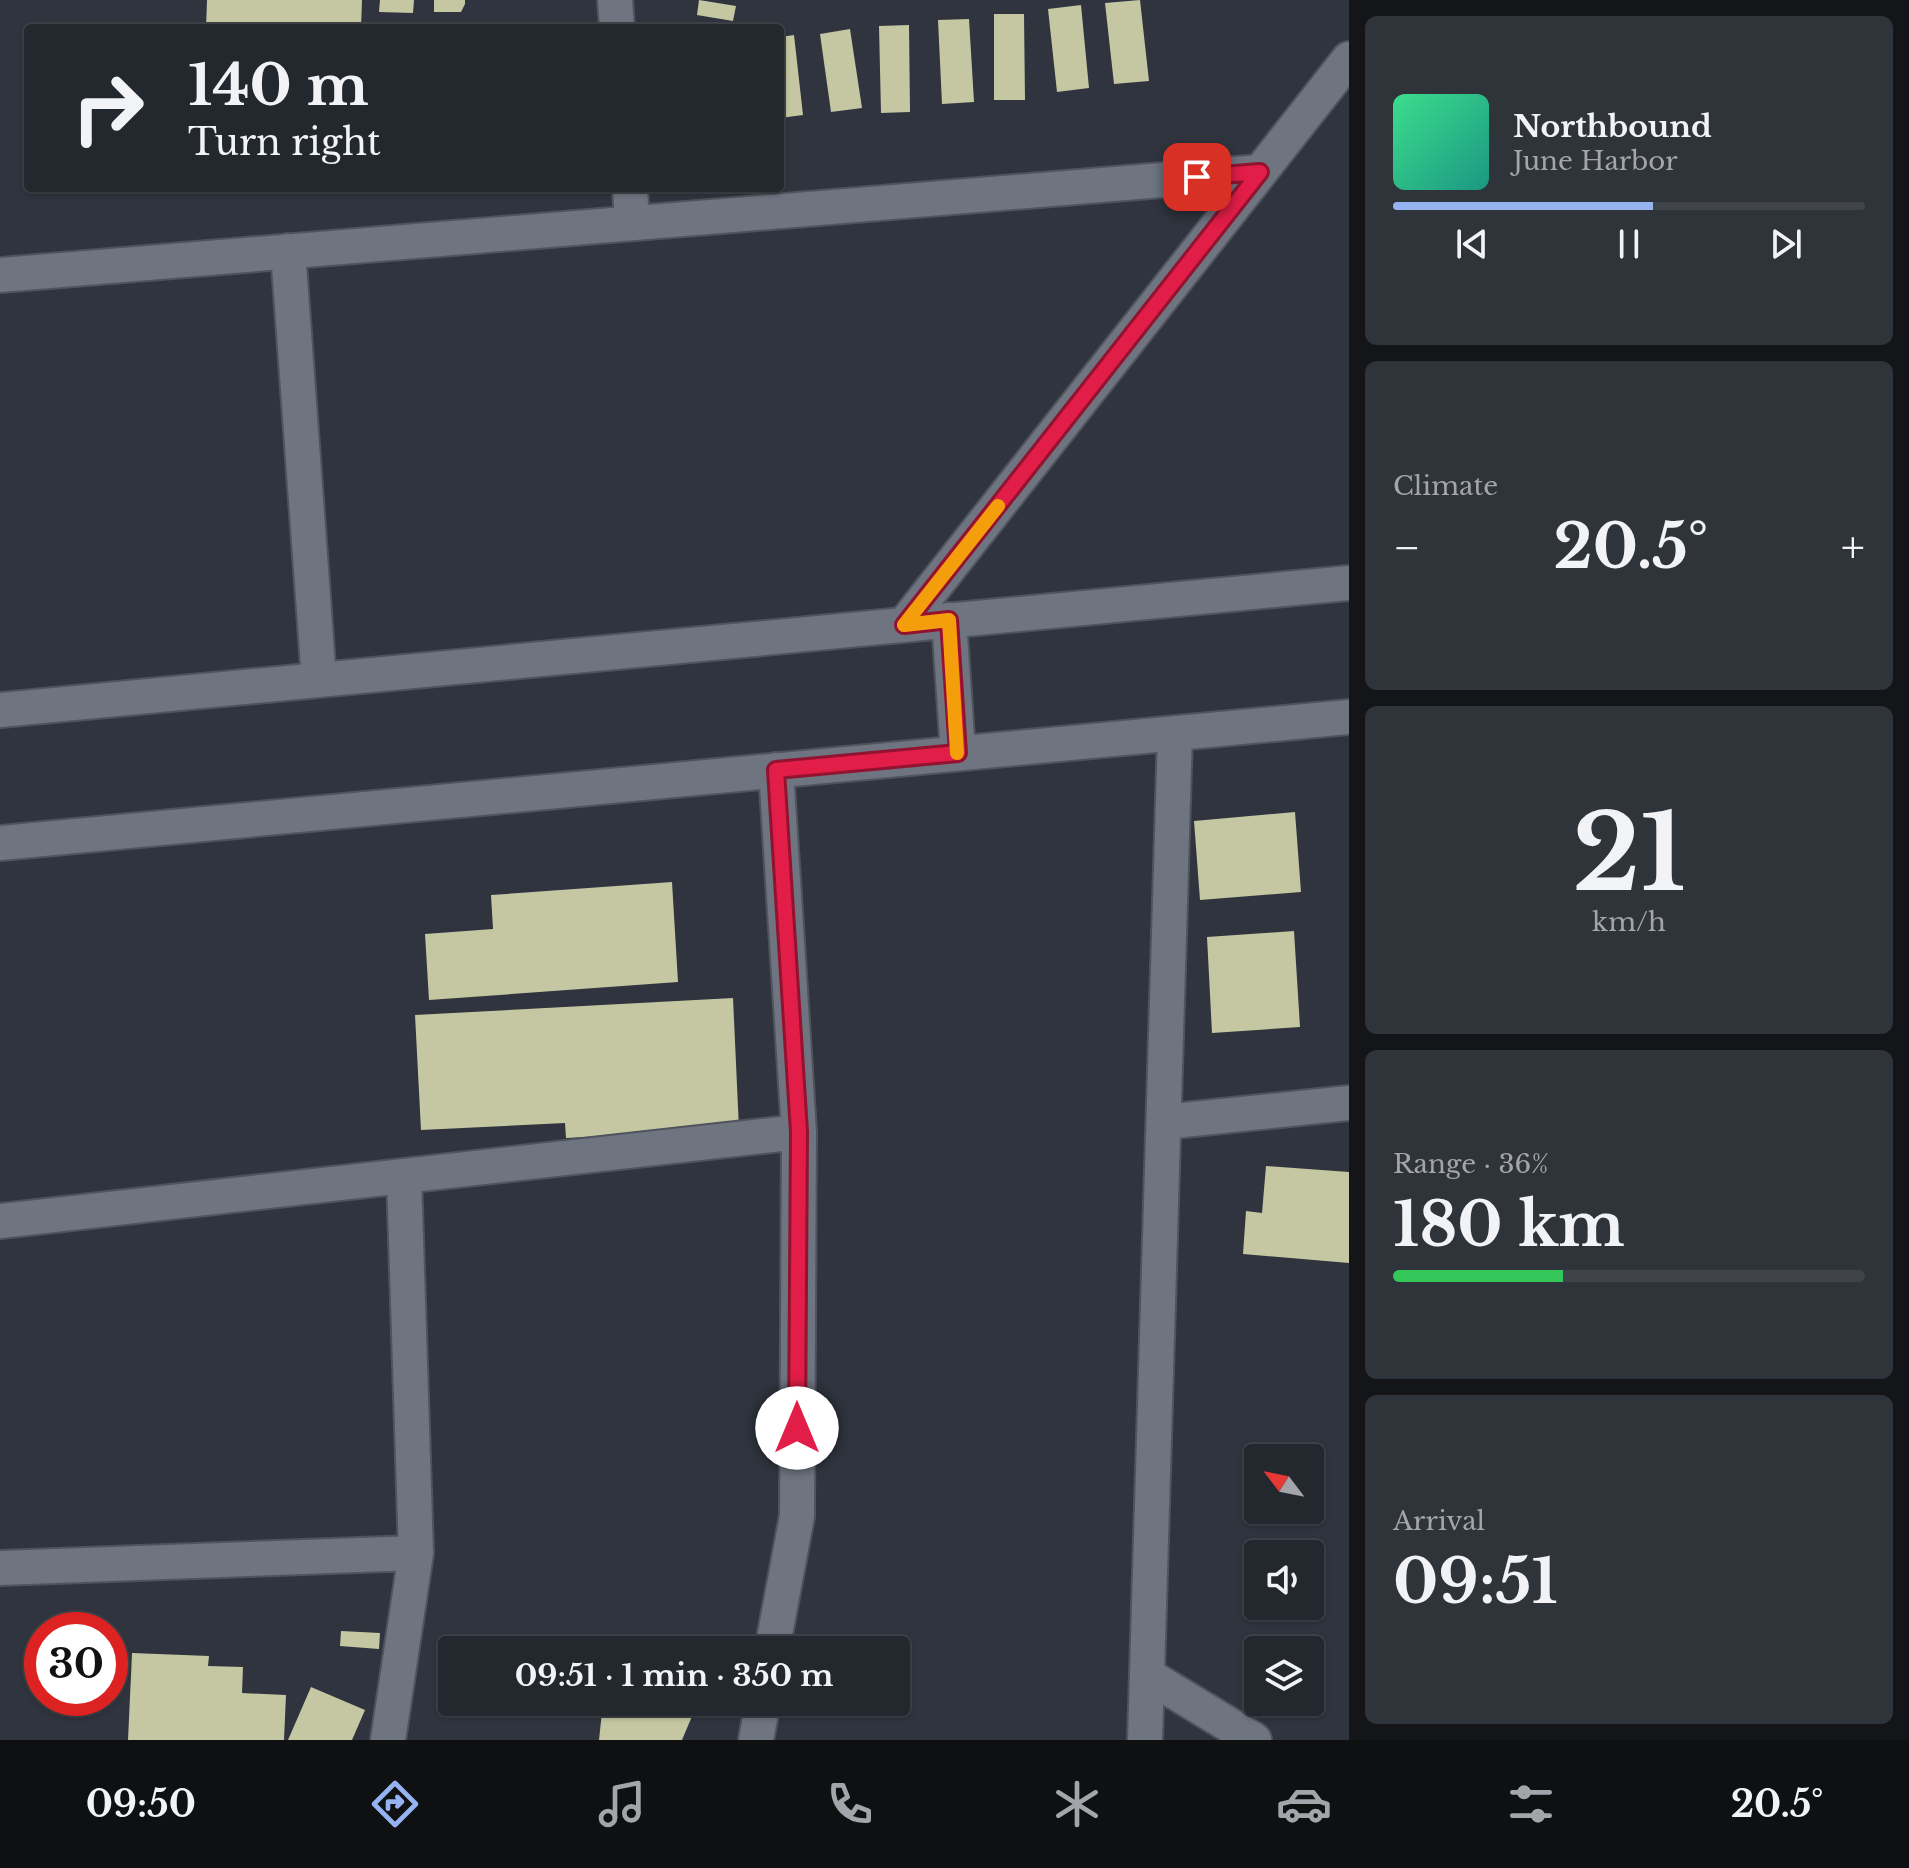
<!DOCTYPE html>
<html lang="en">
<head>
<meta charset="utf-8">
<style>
  :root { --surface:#23272e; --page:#2f333a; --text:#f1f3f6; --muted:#a3a5aa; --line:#40444a; --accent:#95b2f1 }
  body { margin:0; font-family:"Libre Baskerville",serif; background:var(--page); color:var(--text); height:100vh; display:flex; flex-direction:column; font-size:30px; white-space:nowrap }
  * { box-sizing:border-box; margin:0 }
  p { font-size:26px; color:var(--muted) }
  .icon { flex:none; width:44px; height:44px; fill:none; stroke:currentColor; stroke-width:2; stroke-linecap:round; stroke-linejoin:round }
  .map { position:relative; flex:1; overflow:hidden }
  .panel { display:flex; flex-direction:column; gap:16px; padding:16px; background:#131519; width:560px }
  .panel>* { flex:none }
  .banner { position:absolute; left:24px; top:24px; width:760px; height:168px; border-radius:8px; box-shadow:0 2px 6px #0004,0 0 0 2px var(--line); background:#23272e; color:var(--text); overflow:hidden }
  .needle { width:52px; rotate:302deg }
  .buttons { position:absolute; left:1244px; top:1444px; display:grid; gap:16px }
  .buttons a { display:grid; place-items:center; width:80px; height:80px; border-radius:8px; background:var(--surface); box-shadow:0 2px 6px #0004,0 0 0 2px var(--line); font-size:40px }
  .speed { position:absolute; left:24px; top:1612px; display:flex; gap:16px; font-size:40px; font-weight:700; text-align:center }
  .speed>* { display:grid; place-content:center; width:104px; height:104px; border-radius:50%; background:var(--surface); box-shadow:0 2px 6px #0004,0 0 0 2px var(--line); line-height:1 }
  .speed .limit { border:12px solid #d22; background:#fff; color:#111 }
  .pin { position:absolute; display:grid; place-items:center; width:68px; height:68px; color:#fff; margin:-34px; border-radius:16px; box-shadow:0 4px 12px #0006 }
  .me { position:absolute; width:88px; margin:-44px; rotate:0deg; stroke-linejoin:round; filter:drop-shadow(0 0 6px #0008) }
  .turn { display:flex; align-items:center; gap:28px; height:168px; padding:0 32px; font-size:36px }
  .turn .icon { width:104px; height:104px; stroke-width:2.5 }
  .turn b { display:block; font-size:56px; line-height:68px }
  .big { font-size:60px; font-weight:700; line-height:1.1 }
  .panel .tile { flex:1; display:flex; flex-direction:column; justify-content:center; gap:12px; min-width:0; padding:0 28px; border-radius:12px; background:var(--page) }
  .panel .dial { align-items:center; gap:0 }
  .dial b { font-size:104px; line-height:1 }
  .song { display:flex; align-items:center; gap:24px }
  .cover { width:96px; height:96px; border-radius:12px; background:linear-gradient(135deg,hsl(150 70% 55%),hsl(170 70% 35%)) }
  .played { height:8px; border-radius:4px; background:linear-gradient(90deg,var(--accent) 55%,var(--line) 55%) }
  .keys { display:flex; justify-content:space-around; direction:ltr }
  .heat { display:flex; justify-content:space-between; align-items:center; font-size:44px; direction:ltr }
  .charge { height:12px; border-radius:6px; background:linear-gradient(90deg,#34c759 36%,var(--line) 0) }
  .trip { position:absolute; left:438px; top:1636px; width:472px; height:80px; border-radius:8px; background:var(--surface); box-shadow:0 2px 6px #0004,0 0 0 2px var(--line); font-weight:700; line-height:80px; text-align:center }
  .tab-bar { display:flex; height:128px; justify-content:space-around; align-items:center; background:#0e1012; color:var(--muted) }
  .tab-bar .icon { width:56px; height:56px }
  .tab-bar .current { color:var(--accent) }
  .tab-bar b { font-size:36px; color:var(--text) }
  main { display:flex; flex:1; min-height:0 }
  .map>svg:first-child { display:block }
</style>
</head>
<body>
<main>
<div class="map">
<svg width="1349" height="1740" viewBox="0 0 1349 1740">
  <rect width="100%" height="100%" fill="#2f343e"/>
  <path fill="#c4c7a2" d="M 207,0 L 362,0 L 361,28 L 206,28 Z
    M 380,0 L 414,0 L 413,13 L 379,12 Z
    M 434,0 L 465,0 L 465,4 L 461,12 L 434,12 Z
    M 699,0 L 736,6 L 733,21 L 697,15 Z
    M 1140,0 L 1149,81 L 1114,84 L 1105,3 Z
    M 1081,5 L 1089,88 L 1057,92 L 1048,9 Z
    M 994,14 L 1024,14 L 1025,100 L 994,100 Z
    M 969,19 L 974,102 L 942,104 L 938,20 Z
    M 909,25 L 910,112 L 881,113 L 879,26 Z
    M 850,29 L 862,108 L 831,112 L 820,34 Z
    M 794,35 L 803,115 L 780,118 L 780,37 Z
    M 109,188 L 163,188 L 163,190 L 109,194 Z
    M 1295,812 L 1301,892 L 1200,900 L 1194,821 Z
    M 672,882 L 678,982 L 429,1000 L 425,934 L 493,929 L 491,895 Z
    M 1294,931 L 1300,1027 L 1212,1033 L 1207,937 Z
    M 733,998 L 739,1129 L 566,1138 L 565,1123 L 421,1130 L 415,1015 Z
    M 1266,1166 L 1349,1172 L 1349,1263 L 1243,1254 L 1246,1211 L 1262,1213 Z
    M 341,1631 L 380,1633 L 379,1649 L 340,1646 Z
    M 132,1653 L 209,1656 L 208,1666 L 243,1667 L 242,1693 L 286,1695 L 284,1740 L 128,1740 Z
    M 311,1687 L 365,1710 L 352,1740 L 288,1740 Z
    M 603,1702 L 698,1702 L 682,1740 L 599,1740 Z"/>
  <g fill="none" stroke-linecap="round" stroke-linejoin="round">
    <defs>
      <path id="minor" d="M 615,0 L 617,28
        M 630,188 L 632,223
        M 288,251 L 319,680
        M 0,275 L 1260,172
        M 949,620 L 958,753
        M 904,625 L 1349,59
        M 0,710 L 1349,583
        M 0,843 L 1349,717
        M 1164,1122 L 1349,1103
        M 0,1221 L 799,1132
        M 0,1568 L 416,1553
        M 772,1650 L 797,1516 L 799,1132 L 776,770
        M 1147,1675 L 1254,1740
        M 388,1740 L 416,1553 L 404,1176
        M 756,1740 L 763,1702
        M 1145,1740 L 1175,733"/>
    </defs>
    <use href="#minor" stroke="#4f535c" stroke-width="38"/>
    <use href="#minor" stroke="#6e7480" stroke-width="34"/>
  </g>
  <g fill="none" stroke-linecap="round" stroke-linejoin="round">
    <defs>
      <path id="route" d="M 797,1428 L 799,1132 L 776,770 L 958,753 L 949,620 L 904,625 L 1260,172 L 1197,177"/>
    </defs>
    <use href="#route" stroke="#92132f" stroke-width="20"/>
    <use href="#route" stroke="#e11d48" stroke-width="14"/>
    <path stroke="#f59e0b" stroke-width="14" d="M 957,753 L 949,620 L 904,625 L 998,506"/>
  </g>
</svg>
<div class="buttons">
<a><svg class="needle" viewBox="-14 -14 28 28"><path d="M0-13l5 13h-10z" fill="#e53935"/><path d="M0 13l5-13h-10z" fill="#a3a5aa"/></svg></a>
<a><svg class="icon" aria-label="sound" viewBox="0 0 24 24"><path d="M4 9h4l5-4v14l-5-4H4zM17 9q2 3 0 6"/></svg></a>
<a><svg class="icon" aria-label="layers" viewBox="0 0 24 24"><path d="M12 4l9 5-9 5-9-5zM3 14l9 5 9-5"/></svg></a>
</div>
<div class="speed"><div class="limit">30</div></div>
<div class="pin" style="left:1197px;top:177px;background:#d93025"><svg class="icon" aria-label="arrive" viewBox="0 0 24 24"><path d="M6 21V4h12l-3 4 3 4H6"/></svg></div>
<svg class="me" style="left:797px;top:1428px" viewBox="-20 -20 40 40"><circle r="19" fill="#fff"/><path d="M0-13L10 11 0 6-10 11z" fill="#e11d48"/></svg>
<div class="trip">09:51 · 1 min · 350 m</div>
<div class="banner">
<div class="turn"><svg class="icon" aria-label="right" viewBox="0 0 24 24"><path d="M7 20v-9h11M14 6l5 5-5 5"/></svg><div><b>140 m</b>Turn right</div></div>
</div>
</div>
<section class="panel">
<div class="tile">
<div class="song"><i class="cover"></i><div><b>Northbound</b><p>June Harbor</p></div></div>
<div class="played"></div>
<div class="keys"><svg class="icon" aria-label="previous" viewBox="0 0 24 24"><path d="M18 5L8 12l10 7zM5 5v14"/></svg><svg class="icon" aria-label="pause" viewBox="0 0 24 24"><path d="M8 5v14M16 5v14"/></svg><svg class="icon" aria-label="next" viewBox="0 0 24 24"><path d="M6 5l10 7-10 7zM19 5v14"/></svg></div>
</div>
<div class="tile"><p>Climate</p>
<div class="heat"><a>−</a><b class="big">20.5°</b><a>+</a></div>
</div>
<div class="tile dial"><b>21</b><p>km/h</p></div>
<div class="tile"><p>Range · 36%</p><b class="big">180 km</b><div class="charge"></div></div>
<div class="tile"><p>Arrival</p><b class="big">09:51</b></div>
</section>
</main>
<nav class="tab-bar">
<b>09:50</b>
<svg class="icon current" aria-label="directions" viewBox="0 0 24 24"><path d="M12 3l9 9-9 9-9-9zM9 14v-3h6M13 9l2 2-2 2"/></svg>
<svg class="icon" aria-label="music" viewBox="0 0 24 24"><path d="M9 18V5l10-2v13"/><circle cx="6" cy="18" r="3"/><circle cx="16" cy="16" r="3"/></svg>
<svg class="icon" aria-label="phone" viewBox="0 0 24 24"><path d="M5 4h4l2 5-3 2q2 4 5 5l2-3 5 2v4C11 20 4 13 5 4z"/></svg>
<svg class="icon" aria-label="climate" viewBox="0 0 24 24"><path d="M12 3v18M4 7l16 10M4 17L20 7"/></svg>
<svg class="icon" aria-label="car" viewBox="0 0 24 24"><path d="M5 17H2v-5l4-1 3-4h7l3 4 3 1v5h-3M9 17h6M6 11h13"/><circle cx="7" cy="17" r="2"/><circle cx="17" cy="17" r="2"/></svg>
<svg class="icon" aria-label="filters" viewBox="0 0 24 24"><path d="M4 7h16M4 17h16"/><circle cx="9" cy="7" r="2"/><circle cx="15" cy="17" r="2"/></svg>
<b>20.5°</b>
</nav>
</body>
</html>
